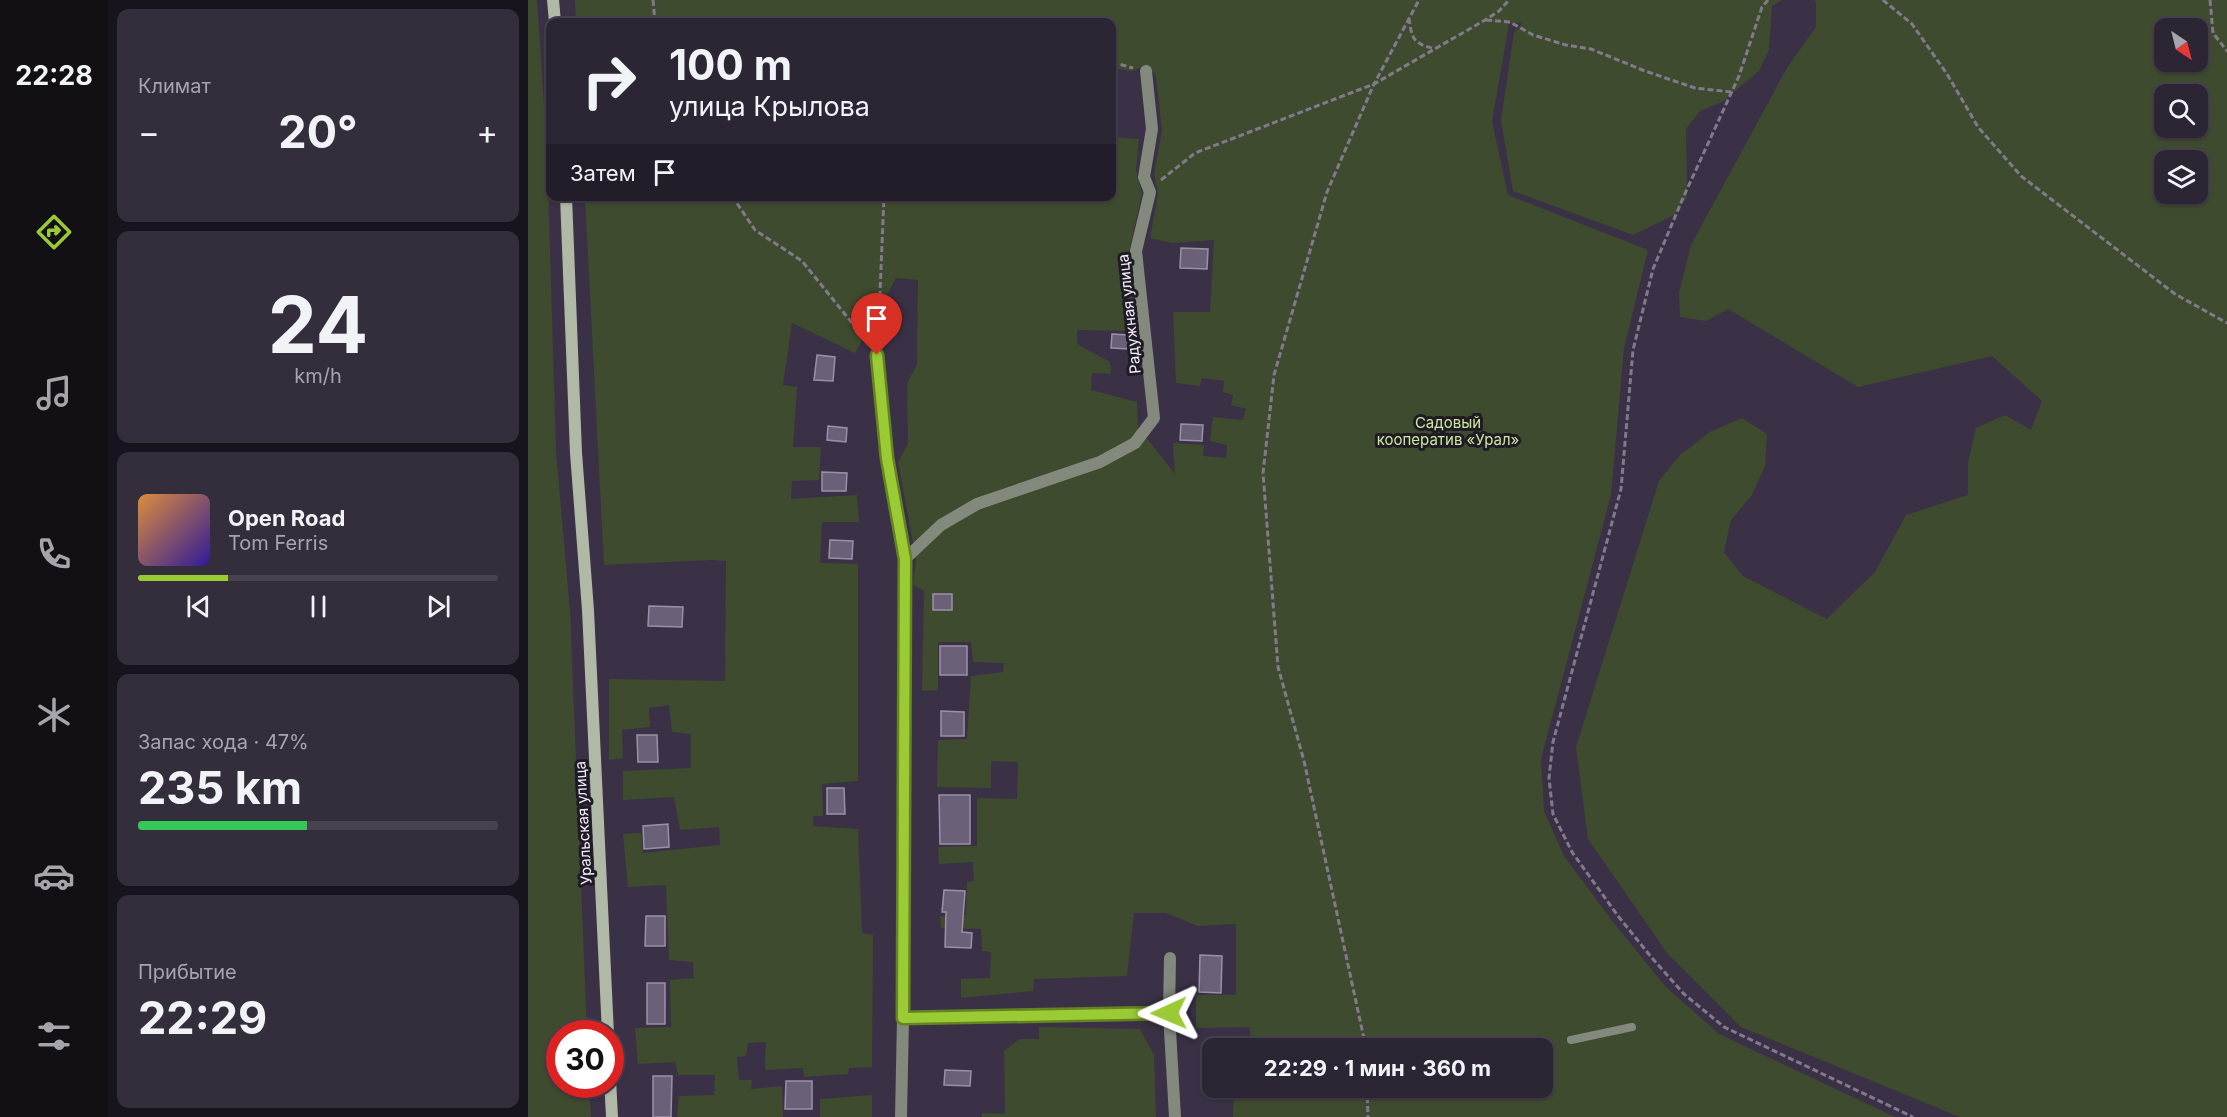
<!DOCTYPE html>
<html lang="ru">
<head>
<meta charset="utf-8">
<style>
  :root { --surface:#2c2534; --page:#342d3c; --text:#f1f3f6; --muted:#a6a5ac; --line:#48424f; --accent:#9acb35 }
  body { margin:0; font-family:Inter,sans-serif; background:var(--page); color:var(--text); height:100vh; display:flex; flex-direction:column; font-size:22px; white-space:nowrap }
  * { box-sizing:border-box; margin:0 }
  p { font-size:20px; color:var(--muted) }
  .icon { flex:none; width:33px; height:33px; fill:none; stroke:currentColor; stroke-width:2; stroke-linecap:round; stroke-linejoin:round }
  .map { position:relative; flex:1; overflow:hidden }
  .side { display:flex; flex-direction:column; gap:9px; padding:9px; background:#18141d; width:420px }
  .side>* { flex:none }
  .top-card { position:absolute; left:18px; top:18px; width:570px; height:183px; border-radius:12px; box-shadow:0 2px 4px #0004,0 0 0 2px var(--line); background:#2c2534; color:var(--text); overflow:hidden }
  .needle { width:39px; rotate:145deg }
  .fabs { position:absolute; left:1626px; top:18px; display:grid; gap:12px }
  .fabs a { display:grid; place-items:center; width:54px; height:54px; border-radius:12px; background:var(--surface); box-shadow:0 2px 4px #0004,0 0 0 2px var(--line); font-size:30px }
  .speed { position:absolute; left:18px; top:1020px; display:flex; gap:12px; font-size:30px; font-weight:700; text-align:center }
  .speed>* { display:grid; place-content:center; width:78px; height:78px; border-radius:50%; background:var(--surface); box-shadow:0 2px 4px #0004,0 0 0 2px var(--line); line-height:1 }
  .speed .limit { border:9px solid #d22; background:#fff; color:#111 }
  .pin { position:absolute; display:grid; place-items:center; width:51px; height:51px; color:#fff; margin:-62px -26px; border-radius:50% 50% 50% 0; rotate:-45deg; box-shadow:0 0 6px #0007 }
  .pin .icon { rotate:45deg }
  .me { position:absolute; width:66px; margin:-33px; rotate:269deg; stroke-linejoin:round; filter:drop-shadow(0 0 4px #0008) }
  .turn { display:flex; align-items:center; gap:21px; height:126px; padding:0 24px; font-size:27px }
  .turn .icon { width:78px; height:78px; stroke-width:2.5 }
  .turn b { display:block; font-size:42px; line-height:51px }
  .then { display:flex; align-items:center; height:57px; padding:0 24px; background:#0003; gap:12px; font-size:22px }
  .big { font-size:45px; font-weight:700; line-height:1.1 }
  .side .card { flex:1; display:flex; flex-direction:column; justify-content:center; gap:9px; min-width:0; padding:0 21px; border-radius:12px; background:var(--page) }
  .side .dial { align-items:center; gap:0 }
  .dial b { font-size:78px; line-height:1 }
  .song { display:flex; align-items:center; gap:18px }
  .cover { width:72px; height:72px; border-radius:9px; background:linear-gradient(135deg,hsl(30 70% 55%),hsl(250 70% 35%)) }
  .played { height:6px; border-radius:3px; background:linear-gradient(90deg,var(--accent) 25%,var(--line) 25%) }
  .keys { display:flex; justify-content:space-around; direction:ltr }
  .heat { display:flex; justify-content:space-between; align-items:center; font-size:33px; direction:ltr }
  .charge { height:9px; border-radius:4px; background:linear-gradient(90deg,#34c759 47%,var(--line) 0) }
  .trip { position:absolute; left:674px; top:1038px; width:351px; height:60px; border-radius:12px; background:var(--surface); box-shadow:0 2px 4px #0004,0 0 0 2px var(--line); font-weight:700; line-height:60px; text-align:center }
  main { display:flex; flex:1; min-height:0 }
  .tabs { display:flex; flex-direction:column; width:108px; justify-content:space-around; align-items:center; background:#120f15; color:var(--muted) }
  .tabs .icon { width:42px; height:42px }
  .tabs .selected { color:var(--accent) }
  .tabs b { font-size:27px; color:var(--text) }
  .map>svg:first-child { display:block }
</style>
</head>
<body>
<main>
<nav class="tabs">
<b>22:28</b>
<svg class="icon selected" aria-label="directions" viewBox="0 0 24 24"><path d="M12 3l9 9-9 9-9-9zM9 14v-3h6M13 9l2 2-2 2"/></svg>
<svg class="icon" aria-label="music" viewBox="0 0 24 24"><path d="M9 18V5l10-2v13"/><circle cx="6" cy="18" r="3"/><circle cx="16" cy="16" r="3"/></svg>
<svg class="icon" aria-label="phone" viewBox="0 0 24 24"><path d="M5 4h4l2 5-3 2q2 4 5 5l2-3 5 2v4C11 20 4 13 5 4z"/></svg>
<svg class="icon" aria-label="climate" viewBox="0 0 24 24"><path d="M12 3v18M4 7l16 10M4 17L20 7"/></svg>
<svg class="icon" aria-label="car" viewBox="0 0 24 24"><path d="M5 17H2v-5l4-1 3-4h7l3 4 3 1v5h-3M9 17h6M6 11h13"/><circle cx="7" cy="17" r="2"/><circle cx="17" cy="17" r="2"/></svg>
<svg class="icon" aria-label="filters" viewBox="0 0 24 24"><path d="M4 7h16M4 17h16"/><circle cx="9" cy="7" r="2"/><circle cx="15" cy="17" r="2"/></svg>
</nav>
<section class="side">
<div class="card"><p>Климат</p>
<div class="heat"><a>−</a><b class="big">20°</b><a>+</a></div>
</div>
<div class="card dial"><b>24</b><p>km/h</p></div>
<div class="card">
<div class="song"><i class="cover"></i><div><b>Open Road</b><p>Tom Ferris</p></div></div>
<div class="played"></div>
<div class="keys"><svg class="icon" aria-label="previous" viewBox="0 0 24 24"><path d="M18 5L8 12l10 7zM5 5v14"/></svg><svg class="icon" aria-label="pause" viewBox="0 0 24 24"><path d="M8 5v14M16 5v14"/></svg><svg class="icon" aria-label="next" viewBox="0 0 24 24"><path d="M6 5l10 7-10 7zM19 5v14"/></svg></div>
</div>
<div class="card"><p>Запас хода · 47%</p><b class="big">235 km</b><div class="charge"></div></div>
<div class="card"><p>Прибытие</p><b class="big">22:29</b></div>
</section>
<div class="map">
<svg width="1699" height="1117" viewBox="0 0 1699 1117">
  <rect width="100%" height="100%" fill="#3a3146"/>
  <path fill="#3f4b2e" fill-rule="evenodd" d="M 0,0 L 9,0 L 19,149 L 28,451 L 42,611 L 59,1033 L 32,1034 L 32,1084 L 61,1085 L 63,1117 L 0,1117 Z
    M 47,0 L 1254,0 L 1244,6 L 1241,50 L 1231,71 L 1194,102 L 1172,111 L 1158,129 L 1159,197 L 1146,215 L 1105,235 L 985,191 L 973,120 L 986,33 L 995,22 L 981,24 L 964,121 L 980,195 L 1120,250 L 1096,348 L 1083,495 L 1013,759 L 1016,811 L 1036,856 L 1085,922 L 1138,987 L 1191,1034 L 1367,1117 L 705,1117 L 706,1088 L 1014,1088 L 1014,1048 L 723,1048 L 722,1027 L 668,1028 L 668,995 L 708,995 L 708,924 L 670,926 L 638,913 L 606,913 L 599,976 L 506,979 L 505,991 L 433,998 L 433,979 L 462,978 L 463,952 L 454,951 L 453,929 L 413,928 L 412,916 L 438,915 L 439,882 L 446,881 L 445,862 L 411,864 L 410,847 L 449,846 L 449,798 L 489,799 L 490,762 L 463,761 L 463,788 L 409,787 L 410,740 L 439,739 L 443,676 L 475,672 L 476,663 L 445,662 L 443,642 L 410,642 L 410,690 L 394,691 L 396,591 L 385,585 L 388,559 L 370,462 L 380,444 L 379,384 L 389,364 L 390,280 L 368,278 L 327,353 L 264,323 L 255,385 L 269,387 L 265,447 L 293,447 L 291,480 L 264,481 L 263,499 L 329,495 L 331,522 L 294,522 L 292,563 L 330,564 L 330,781 L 294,784 L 295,816 L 285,816 L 285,826 L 330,829 L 334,933 L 345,935 L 344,1067 L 321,1068 L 320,1074 L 276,1077 L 275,1068 L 237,1070 L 238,1042 L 220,1043 L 218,1056 L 209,1057 L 211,1080 L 224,1080 L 223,1089 L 254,1086 L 255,1117 L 149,1117 L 151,1096 L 186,1095 L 187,1075 L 150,1075 L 147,1062 L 110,1064 L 107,1028 L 143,1027 L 142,980 L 166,978 L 165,962 L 141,960 L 138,885 L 100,887 L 95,834 L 113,833 L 115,853 L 192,845 L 191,827 L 152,830 L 146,797 L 95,800 L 95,771 L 163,768 L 163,734 L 144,732 L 141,705 L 121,708 L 122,727 L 94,730 L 95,758 L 81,760 L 81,679 L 197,681 L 198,561 L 184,560 L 76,565 L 57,197 L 584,196 L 584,137 L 611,139 L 608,171 L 614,193 L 601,253 L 608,331 L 549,330 L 549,344 L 582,362 L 583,374 L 564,373 L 563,390 L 609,402 L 610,427 L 647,474 L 645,443 L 676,445 L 675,456 L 698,458 L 699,445 L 682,441 L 685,417 L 715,420 L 718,409 L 703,405 L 705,395 L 695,392 L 696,381 L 674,378 L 672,386 L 648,383 L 645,312 L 682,312 L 686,240 L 644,243 L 622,238 L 630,194 L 626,174 L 634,131 L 628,76 L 620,65 L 603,71 L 584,68 L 584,22 L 48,22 Z
    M 1285,0 L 1699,0 L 1699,1117 L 1432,1117 L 1213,1027 L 1139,953 L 1060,839 L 1048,747 L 1131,481 L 1152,455 L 1182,432 L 1214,418 L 1239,434 L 1237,466 L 1224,495 L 1203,520 L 1196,552 L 1215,576 L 1299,619 L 1347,572 L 1378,515 L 1440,495 L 1440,462 L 1448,428 L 1477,415 L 1503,430 L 1514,401 L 1464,356 L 1330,387 L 1200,309 L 1178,321 L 1152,317 L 1151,293 L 1163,245 L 1260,66 L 1288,27 L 1288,2 ZM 1636,28 L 1670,28 L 1670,62 L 1636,62 ZM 1636,94 L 1670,94 L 1670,128 L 1636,128 ZM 1636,160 L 1670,160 L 1670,194 L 1636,194 Z
    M 511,1027 L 612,1029 L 626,1055 L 628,1117 L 454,1117 L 454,1113 L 477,1114 L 476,1051 L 492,1039 L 511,1039 Z
    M 344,1095 L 344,1117 L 292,1117 L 292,1099 Z"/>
  <path fill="#6a6077" stroke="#9b90a9" stroke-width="1.5" d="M 653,248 L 680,249 L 679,269 L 652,268 Z
    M 584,334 L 601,335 L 601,349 L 583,348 Z
    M 289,355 L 307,357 L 305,381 L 286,380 Z
    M 653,424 L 675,425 L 674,441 L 652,440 Z
    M 300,426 L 319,428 L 318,442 L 299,440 Z
    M 294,472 L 319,473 L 318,491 L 294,491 Z
    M 302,540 L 325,541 L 324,559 L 301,558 Z
    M 405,594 L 424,594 L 424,610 L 405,610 Z
    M 121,606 L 155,607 L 154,627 L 120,626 Z
    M 412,646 L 439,646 L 439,675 L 412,675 Z
    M 413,711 L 436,712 L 436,736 L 413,736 Z
    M 109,735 L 129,735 L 130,762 L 110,762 Z
    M 299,788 L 316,788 L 317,814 L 299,814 Z
    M 411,795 L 442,795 L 442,844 L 412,844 Z
    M 140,824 L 141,847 L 116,849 L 115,826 Z
    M 416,890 L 437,891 L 434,932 L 444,933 L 443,948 L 417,947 L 418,912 L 414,912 Z
    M 118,916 L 137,916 L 137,946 L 117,946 Z
    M 672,955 L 694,956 L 693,993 L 671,992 Z
    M 119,983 L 137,983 L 137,1024 L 119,1024 Z
    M 417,1070 L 443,1071 L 442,1086 L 416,1085 Z
    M 125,1076 L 144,1076 L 143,1117 L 125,1117 Z
    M 258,1081 L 284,1081 L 284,1109 L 257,1109 Z"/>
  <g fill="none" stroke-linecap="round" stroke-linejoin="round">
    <path stroke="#827a8c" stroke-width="3" stroke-dasharray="6 3" stroke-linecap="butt" d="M 125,0 L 127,22
      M 1240,0 L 1234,7 L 1211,76 L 1155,198 L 1125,269 L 1105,350 L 1093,489 L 1025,742 L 1021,778 L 1025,814 L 1044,852 L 1090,916 L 1124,958 L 1156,994 L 1196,1027 L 1385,1117
      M 1355,0 L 1384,24 L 1419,74 L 1450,127 L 1493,176 L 1647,294 L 1699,323
      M 1682,0 L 1685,33 L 1699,51
      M 881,18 C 884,40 885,43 907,49
      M 958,20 L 982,22 L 1005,35 L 1038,45 L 1063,49 L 1117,71 L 1167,88 L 1203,92
      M 584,62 L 605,68
      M 633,180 L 667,153 L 846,84 L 957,20 L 971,11 L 981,0
      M 204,196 L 227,230 L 274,261 L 341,344
      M 350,342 L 356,196
      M 838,1048 L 776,761 L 750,667 L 735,473 L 746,375 L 799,192 L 846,84 L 891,0
      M 839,1088 L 840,1117"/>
    <path stroke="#84897e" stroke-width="8" d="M 1043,1040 L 1104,1027"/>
    <path stroke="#84897e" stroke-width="12" d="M 349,355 L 359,458 L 377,559 L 375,1018 L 373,1117
      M 377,559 L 413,525 L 449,504 L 572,462 L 607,443 L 626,418 L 608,251 L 622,192 L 616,177 L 624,129 L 618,71
      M 642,958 L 641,1013 L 647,1117
      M 375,1018 L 641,1013"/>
    <path stroke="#b0b8a6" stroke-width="12" d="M 25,0 L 27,22
      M 38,196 L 48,453 L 60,610 L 80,1034
      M 82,1079 L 84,1117"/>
  </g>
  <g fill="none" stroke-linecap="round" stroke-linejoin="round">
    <defs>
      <path id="route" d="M 349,355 L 359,458 L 377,559 L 375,1018 L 641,1013"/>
    </defs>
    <use href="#route" stroke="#648422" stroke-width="15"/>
    <use href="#route" stroke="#9acb35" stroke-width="10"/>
  </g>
  <g text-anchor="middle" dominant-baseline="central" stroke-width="6" stroke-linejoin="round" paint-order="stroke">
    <g font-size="15" fill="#f4eefc" stroke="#1f1b25">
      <text transform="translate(601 314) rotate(-96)">Радужная улица</text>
      <text transform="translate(55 823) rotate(-93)">Уральская улица</text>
    </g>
    <g font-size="15" fill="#cbe99f" stroke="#1f1b25">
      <text x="920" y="422">Садовый<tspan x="920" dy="17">кооператив «Урал»</tspan></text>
    </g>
  </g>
</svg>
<div class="fabs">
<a><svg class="needle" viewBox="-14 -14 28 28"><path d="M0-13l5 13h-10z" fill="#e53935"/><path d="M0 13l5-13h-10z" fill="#a6a5ac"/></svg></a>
<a><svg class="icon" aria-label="search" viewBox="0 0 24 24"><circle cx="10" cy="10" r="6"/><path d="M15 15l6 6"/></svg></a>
<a><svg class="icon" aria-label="layers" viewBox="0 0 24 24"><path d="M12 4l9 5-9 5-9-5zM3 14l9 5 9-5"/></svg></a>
</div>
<div class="speed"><div class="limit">30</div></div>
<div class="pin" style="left:349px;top:355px;background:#d93025"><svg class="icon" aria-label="arrive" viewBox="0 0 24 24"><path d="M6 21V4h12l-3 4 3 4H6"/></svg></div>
<svg class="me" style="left:641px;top:1013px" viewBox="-20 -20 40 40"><path d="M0-17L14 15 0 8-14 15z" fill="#9acb35" stroke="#fff" stroke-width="4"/></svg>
<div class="trip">22:29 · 1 мин · 360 m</div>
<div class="top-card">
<div class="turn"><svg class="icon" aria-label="right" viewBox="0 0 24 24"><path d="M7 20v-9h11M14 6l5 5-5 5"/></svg><div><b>100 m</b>улица Крылова</div></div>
<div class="then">Затем<svg class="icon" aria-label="arrive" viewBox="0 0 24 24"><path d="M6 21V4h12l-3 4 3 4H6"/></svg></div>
</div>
</div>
</main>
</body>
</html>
